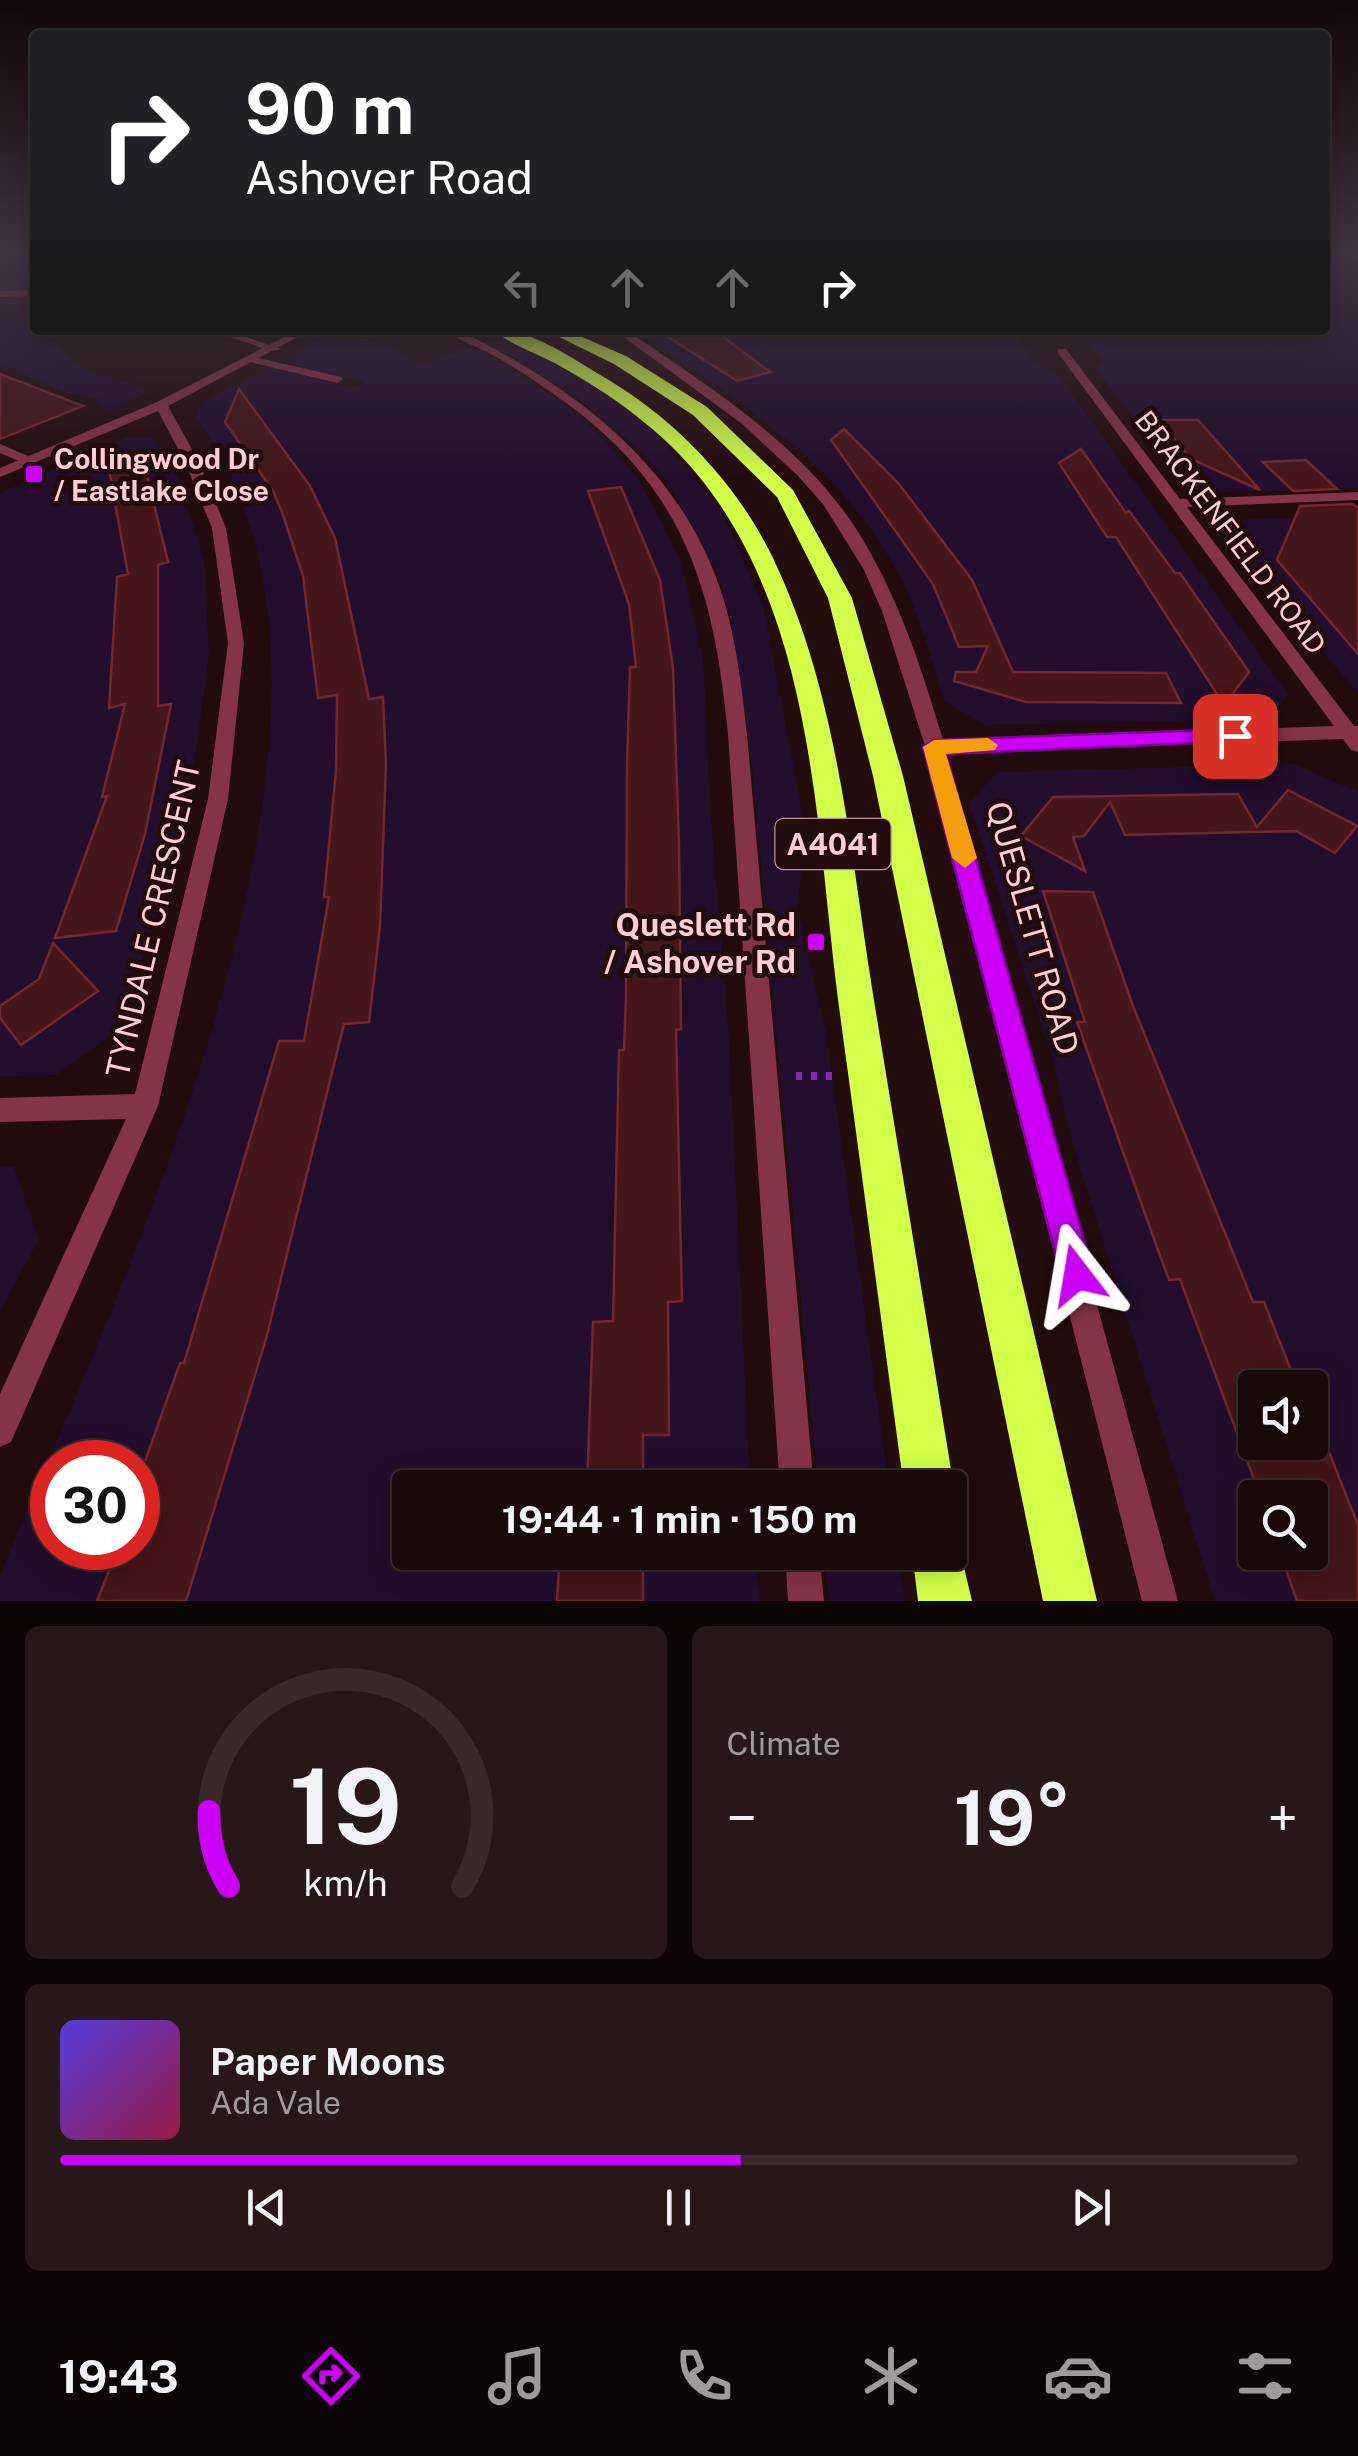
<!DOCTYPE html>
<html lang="en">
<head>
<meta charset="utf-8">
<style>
  :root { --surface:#1a090a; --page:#271718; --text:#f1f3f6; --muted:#9f9a9c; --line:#382a2b; --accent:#cc00f8 }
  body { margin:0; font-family:"Public Sans",sans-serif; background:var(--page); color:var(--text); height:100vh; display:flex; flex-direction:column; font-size:38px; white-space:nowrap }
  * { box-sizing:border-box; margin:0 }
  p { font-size:32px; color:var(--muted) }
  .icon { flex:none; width:55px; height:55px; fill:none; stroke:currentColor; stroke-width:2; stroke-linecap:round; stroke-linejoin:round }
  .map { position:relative; height:1601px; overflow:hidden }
  .panel { display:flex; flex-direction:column; gap:25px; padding:25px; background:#0e0506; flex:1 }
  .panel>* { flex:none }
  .guide { position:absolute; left:30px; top:30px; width:1300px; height:305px; border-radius:10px; box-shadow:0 5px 25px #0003,0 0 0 2px var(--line); background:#202124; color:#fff; overflow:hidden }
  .tools { position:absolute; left:1238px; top:1370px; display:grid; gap:20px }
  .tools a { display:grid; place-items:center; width:90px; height:90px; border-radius:10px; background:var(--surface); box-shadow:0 5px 25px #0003,0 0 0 2px var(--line); font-size:50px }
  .speed { position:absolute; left:30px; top:1440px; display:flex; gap:20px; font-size:50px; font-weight:700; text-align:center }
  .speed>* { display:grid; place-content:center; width:130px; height:130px; border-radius:50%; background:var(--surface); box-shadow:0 5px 25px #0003,0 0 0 2px var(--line); line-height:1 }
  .speed .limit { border:15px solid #d22; background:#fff; color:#111 }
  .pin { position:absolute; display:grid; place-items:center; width:85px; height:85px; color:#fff; margin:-42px; border-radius:20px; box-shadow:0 5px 15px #0006 }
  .me { position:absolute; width:110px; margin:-55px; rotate:346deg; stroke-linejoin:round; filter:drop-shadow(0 0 8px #0008) }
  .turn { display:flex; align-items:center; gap:35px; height:210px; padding:0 50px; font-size:45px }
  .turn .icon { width:130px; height:130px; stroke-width:2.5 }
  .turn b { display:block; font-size:70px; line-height:85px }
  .lanes { display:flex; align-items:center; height:95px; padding:0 50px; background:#0003; justify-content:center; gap:50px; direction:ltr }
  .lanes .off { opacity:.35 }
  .big { font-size:75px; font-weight:700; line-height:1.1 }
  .panel .card { flex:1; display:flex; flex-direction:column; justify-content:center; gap:15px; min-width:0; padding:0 35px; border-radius:15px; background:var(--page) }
  .panel .dial { align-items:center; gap:0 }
  .dial svg { height:260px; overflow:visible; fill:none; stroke:var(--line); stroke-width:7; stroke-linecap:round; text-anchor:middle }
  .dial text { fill:var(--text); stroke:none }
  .song { display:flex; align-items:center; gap:30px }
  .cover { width:120px; height:120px; border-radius:15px; background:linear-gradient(135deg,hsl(250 70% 55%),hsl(340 70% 35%)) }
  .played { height:10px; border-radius:5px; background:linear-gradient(90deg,var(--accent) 55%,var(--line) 55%) }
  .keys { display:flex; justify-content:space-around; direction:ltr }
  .heat { display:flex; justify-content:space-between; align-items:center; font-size:55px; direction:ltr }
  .panel .tiles { flex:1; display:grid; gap:25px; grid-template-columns:1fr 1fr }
  .card:last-child { grid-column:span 2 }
  .trip { position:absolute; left:392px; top:1470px; width:575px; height:100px; border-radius:10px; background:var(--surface); box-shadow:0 5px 25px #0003,0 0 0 2px var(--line); font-weight:700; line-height:100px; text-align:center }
  .menu { display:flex; height:160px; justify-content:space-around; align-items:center; background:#0a0404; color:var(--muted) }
  .menu .icon { width:70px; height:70px }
  .menu .on { color:var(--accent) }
  .menu b { font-size:45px; color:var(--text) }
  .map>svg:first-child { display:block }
</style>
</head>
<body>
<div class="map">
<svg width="1358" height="1601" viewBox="0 0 1358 1601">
  <rect width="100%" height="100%" fill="#230c0e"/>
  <path fill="#230e2d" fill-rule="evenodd" d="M 0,255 L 35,255 L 35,275 L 22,288 L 0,289 Z
    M 1325,255 L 1339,255 L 1330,262 L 1358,272 L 1358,488 L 1217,492 L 1181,479 L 1096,369 L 1104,361 L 1081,334 L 1019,332 L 1016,336 L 1035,364 L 1056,372 L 1288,694 L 1271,719 L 985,725 L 944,701 C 932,662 922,622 904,585 C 846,467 741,403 637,330 L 761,330 L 785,337 L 806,330 L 1325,330 Z
    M 35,299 L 31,325 L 35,330 L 90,373 L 132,383 L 149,392 L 109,410 L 96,403 L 97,398 L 68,393 L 0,364 L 0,301 Z
    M 335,330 L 362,330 L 353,334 L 423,363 L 473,347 L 562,402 L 600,436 L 639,480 L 681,560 L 703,660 L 706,704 L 709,794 L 729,1039 L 750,1487 L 410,1488 L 410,1552 L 755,1553 L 760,1601 L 0,1601 L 0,1575 C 118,1290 408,700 196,418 L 205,400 L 274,367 L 350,388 L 366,382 L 284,363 ZM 52,1462 L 138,1462 L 138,1548 L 52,1548 Z
    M 501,339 L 517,343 L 601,389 L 656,433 L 720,507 L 763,605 L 806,833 L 797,907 L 826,1033 L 889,1487 L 818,1487 L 751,756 L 730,618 L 717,573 L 669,485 L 641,451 L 565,387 L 491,344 Z
    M 126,437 L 153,437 L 178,478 L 204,559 L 209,655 L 188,809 L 163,901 L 116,1032 L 56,1075 L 0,1076 L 0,493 Z
    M 1358,517 L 1358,693 L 1228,542 L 1245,519 Z
    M 1294,764 L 1358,792 L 1358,1601 L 1215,1601 L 1071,1138 L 1052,1057 L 969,803 L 997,772 ZM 1255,1388 L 1310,1388 L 1310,1442 L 1255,1442 ZM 1255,1498 L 1310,1498 L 1310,1552 L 1255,1552 Z
    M 0,1166 L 14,1167 L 39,1239 L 0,1313 Z
    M 824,1553 L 898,1553 L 905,1601 L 829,1601 Z"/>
  <path fill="#45161a" stroke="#73272d" stroke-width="2.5" d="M 657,330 L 714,330 L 770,372 L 737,381 Z
    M 0,374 L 83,406 L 0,439 Z
    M 239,389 L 310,486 L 335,538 L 369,699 L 383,697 L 386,764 L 380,926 L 369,1022 L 344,1024 L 266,1339 L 186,1601 L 97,1601 L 118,1548 L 138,1548 L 138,1481 L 180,1363 L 184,1363 L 279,1041 L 304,1041 L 329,897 L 324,897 L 336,771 L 337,695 L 318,698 L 303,576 L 282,512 L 273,491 L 225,422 Z
    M 1159,420 L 1198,420 L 1260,490 L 1191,459 Z
    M 844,429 L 899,484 L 972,580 L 1013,672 L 1166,673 L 1181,703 L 1026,702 L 954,681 L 956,672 L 976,672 L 988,646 L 959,647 L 933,584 L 831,440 Z
    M 1081,449 L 1126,513 L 1129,511 L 1175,573 L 1180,573 L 1249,672 L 1224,705 L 1116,537 L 1107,537 L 1059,463 Z
    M 107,459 L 144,463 L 168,562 L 158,565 L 158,706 L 171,704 L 145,834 L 116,931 L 55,938 L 107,796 L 102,797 L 125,704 L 109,708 L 117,577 L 128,574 Z
    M 1306,460 L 1337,489 L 1293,491 L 1263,462 Z
    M 621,487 L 660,580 L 673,668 L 679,845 L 681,1029 L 676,1030 L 682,1301 L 668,1302 L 669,1435 L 643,1435 L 643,1488 L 587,1488 L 593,1322 L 613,1321 L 619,1050 L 624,1050 L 626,996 L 627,764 L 630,667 L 636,667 L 629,604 L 588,491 Z
    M 1353,504 L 1358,508 L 1358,654 L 1277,560 L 1300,506 Z
    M 1288,790 L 1357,826 L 1335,853 L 1296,831 L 1125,835 L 1110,802 L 1084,836 L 1073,837 L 1085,871 L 1021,836 L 1053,797 L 1238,794 L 1257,827 Z
    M 1043,891 L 1093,892 L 1133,1006 L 1253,1302 L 1264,1302 L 1298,1388 L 1255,1388 L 1255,1442 L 1310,1442 L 1310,1418 L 1318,1437 L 1323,1437 L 1358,1525 L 1358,1601 L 1297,1601 L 1280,1552 L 1310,1552 L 1310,1498 L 1261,1498 L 1180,1279 L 1169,1280 L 1150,1228 L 1077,1022 L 1085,1022 Z
    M 53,943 L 98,991 L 21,1045 L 0,1018 L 0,1006 L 39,979 Z
    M 560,1552 L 643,1552 L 643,1601 L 557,1601 Z"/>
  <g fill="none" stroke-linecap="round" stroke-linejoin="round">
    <path stroke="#8825bc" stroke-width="8" stroke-dasharray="6 9" stroke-linecap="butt" d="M 796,1076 L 833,1076"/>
    <path fill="#853347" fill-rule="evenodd" d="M 210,330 L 226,330 L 281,349 L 271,351 Z
      M 254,357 L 341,377 L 343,379 L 337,383 L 250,362 L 250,358 Z
      M 0,444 L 33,458 L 35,461 L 28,465 L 0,453 Z"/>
    <path fill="#853347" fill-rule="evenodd" d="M 35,290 L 35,296 L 0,297 L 0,291 Z
      M 298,330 L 311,330 L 168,406 L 199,462 L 226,528 L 244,643 L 228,799 L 158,1106 L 11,1442 L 0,1447 L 0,1394 L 126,1119 L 0,1122 L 0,1098 L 135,1094 L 208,799 L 228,643 L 212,528 L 185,462 L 158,411 L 0,477 L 0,468 L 157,402 Z
      M 445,330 L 458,330 C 569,384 671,459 716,577 C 735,627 741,682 747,734 L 814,1488 L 780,1488 L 728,734 C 714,590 685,488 562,400 C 537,382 512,365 485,351 C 471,344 456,339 445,330 Z
      M 614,330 L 626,330 C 711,388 805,446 860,535 C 899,599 922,669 943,740 L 1334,726 L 1058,353 L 1058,349 L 1066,349 L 1180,499 L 1358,492 L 1358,500 L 1187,507 L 1354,726 L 1358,726 L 1358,752 L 1351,750 L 1343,739 L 946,753 L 1178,1601 L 1142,1601 L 927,752 L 882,611 L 864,570 L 823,504 L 797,475 L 741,423 Z
      M 785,1552 L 819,1552 L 824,1601 L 788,1601 Z"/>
    <path fill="#d3ff48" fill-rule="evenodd" d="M 494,330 C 531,330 565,354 597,373 C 671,415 734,479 772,556 C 837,691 849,842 872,988 C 899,1155 927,1321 954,1488 L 950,1498 L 950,1488 L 904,1488 C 882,1327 861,1167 839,1007 C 816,833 816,623 701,479 C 664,432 612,395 560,366 C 539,354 511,346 494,330 Z
      M 545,330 L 566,330 L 626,356 L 707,407 L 793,490 L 852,598 L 903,776 L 1097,1601 L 1043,1601 L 873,776 L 828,598 L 777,497 L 693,415 L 614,364 Z
      M 950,1531 L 956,1534 L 972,1601 L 918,1601 L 912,1552 L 950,1552 Z"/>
  </g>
  <linearGradient id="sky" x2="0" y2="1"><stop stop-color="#130708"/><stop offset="0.53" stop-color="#3f3441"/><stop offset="1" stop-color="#3f3441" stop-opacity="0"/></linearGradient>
  <rect width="1358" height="479" fill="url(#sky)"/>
  <path fill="#cc00f8" stroke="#8500a1" stroke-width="2.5" d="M 1235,729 L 1246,736 L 1243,741 L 946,754 L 1094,1275 L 1089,1287 L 1077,1292 L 1065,1287 L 1061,1275 L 923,747 L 934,740 Z"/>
  <path fill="#f59e0b" d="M 988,738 L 998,745 L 995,750 L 946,754 L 977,858 L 965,868 L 952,858 L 923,747 L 934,740 Z"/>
  <g fill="#cc00f8" stroke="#230c0e" stroke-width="4">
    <rect x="24" y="464" width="20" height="20" rx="5"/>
    <rect x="806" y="932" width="20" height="20" rx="5"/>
  </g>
  <g text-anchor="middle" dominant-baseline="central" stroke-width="10" stroke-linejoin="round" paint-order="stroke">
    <g font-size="28" font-weight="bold" fill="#ffcdd6" stroke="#230c0e" text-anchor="start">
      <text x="54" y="458">Collingwood Dr<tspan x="54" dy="32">/ Eastlake Close</tspan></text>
    </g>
    <g font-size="28" fill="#ffcdd6" stroke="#230c0e">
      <text transform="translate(1231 532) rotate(53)">BRACKENFIELD ROAD</text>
    </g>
    <rect fill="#230c0e" stroke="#bd939a" stroke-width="2.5" x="775.5" y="819" width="115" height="50" rx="8"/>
    <g font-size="30" font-weight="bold" fill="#ffcdd6">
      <text x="833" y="844">A4041</text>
    </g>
    <g font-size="32" fill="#ffcdd6" stroke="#230c0e">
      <text transform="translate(153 919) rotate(-77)">TYNDALE CRESCENT</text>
      <text transform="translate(1033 928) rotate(74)">QUESLETT ROAD</text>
    </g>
    <g font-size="32" font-weight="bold" fill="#ffcdd6" stroke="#230c0e" text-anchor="end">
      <text x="796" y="924">Queslett Rd<tspan x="796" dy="37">/ Ashover Rd</tspan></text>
    </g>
  </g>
</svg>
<div class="tools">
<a><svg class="icon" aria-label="sound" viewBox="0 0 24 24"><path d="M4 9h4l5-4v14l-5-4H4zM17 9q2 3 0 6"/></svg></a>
<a><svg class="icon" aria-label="search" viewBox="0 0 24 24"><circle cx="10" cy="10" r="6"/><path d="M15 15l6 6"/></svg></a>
</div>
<div class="speed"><div class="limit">30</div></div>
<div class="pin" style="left:1235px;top:736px;background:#d93025"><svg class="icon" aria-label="arrive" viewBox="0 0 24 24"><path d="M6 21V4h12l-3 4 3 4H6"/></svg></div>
<svg class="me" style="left:1077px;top:1275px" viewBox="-20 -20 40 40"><path d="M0-17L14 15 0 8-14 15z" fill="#cc00f8" stroke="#fff" stroke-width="4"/></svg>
<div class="trip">19:44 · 1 min · 150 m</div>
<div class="guide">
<div class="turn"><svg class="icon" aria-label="right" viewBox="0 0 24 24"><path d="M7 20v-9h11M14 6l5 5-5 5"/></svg><div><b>90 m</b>Ashover Road</div></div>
<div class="lanes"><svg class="icon off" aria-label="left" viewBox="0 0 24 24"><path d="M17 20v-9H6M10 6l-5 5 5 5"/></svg><svg class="icon off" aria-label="ahead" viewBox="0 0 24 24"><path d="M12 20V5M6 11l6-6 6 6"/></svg><svg class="icon off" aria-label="ahead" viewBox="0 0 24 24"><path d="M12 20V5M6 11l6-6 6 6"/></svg><svg class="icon" aria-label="right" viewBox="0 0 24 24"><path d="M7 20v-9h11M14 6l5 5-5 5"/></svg></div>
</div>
</div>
<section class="panel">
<div class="tiles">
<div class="card dial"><svg viewBox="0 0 100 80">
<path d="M14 69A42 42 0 1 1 86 69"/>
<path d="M14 69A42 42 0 0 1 8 46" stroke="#cc00f8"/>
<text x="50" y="56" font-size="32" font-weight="700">19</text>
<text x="50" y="72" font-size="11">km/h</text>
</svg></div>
<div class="card"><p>Climate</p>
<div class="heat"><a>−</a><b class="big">19°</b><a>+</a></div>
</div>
<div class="card">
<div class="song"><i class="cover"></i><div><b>Paper Moons</b><p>Ada Vale</p></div></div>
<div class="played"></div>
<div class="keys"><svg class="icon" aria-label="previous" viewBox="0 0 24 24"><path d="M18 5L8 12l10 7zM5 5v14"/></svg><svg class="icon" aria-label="pause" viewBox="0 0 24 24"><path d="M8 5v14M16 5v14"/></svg><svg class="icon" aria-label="next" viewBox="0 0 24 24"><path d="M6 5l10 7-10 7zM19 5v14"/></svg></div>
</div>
</div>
</section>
<nav class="menu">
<b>19:43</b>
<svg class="icon on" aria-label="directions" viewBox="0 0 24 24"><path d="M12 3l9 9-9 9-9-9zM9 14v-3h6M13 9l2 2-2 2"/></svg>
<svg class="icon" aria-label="music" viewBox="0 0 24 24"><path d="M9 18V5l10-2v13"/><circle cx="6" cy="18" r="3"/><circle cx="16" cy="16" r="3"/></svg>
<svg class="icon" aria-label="phone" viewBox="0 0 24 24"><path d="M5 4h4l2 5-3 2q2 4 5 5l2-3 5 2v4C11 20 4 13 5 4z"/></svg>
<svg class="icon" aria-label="climate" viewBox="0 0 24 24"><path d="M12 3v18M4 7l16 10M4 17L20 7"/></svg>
<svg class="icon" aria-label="car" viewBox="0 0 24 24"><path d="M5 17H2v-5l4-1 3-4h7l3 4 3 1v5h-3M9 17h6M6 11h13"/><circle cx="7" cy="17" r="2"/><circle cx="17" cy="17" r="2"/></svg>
<svg class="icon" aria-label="filters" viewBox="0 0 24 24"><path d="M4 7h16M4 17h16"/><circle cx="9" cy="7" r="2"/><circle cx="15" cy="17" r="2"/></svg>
</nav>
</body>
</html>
